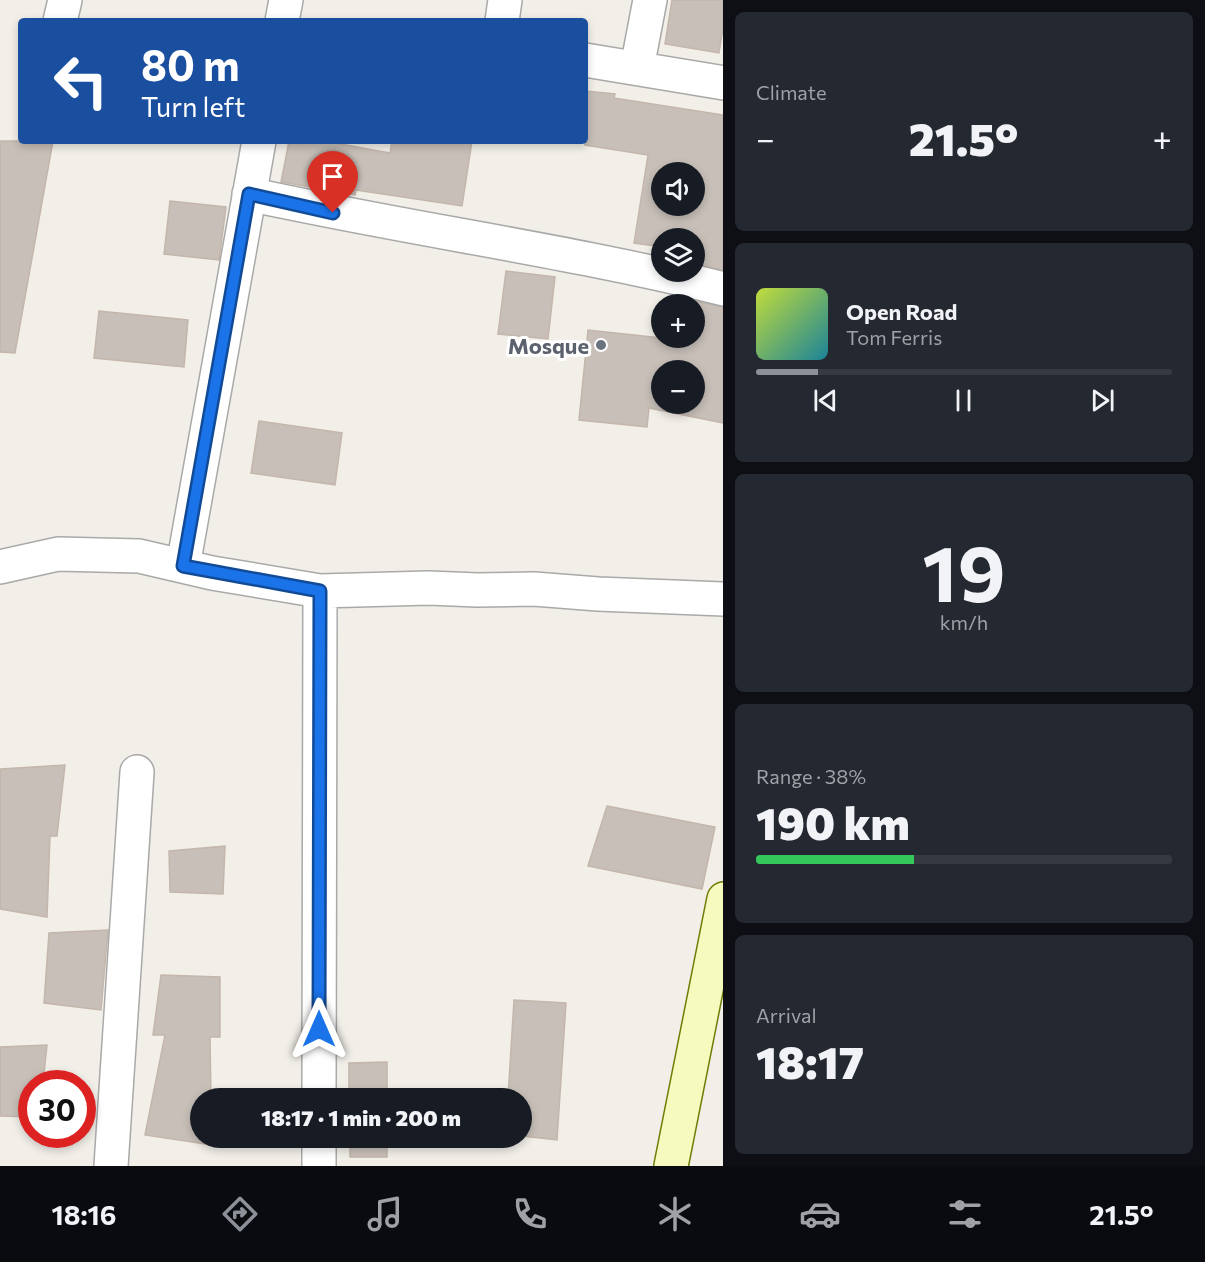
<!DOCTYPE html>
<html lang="en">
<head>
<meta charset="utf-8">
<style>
  :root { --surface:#171b24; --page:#242831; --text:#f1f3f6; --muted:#9ea1a6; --line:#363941; --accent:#8c9099 }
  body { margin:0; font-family:Commissioner,sans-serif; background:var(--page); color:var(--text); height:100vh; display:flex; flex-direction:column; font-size:22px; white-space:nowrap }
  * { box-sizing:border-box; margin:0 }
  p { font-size:20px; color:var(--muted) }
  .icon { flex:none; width:33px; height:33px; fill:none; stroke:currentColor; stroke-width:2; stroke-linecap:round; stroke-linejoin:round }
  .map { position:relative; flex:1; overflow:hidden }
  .drawer { display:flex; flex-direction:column; gap:12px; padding:12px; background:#0d0f14; width:482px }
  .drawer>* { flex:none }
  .hud { position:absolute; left:18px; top:18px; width:570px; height:126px; border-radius:6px; box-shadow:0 3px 9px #0003; background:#1a4fa0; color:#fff; overflow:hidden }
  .controls { position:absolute; left:651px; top:162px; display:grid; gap:12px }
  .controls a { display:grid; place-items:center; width:54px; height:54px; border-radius:50%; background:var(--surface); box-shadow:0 3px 9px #0003; font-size:30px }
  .speed { position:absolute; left:18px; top:1070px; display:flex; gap:12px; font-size:30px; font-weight:700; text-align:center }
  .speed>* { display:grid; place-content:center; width:78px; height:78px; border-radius:50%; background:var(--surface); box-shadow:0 3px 9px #0003; line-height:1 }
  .speed .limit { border:9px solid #d22; background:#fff; color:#111 }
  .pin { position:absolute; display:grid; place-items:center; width:51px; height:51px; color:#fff; margin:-62px -26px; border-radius:50% 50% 50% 0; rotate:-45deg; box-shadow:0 0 6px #0007 }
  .pin .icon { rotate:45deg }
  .me { position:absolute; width:66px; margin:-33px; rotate:0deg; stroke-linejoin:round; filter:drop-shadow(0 0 4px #0008) }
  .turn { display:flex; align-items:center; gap:21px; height:126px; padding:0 24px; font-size:27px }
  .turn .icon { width:78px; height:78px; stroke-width:2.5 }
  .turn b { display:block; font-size:42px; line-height:51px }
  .big { font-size:45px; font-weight:800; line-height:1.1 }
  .drawer .widget { flex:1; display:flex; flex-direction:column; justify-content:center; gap:9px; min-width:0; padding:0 21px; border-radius:9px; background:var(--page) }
  .drawer .dial { align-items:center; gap:0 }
  .dial b { font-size:78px; line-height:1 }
  .song { display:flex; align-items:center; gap:18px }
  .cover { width:72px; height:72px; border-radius:9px; background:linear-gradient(135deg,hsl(70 70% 55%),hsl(190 70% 35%)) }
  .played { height:6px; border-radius:3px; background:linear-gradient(90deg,var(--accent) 15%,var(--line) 15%) }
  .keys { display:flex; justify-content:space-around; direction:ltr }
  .heat { display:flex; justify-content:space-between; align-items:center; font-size:33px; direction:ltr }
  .charge { height:9px; border-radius:4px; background:linear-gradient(90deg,#34c759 38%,var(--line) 0) }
  .trip { position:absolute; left:190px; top:1088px; width:342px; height:60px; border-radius:30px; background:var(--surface); box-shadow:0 3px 9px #0003; font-weight:800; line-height:60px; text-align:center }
  .dock { display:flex; height:96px; justify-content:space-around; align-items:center; background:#090b0e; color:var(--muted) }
  .dock .icon { width:42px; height:42px }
  .dock .active { color:var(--accent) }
  .dock b { font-size:27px; color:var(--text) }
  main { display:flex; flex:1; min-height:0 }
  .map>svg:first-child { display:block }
</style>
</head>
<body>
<main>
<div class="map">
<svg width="724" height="1166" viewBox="0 0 724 1166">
  <rect width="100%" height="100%" fill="#f2efe9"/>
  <path fill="#c7bfb8" stroke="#c4b6ab" stroke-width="1.5" fill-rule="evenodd" d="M 672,0 L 723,0 L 723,28 L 719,53 L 665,44 Z
    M 585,91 L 615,94 L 614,98 L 723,115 L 723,270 L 694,263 L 694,238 L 662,238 L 662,247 L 634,243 L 648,155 L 585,145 ZM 662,172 L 694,172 L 694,206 L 662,206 Z
    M 0,141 L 53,141 L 15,353 L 0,352 Z
    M 289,141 L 324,141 L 390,153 L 392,141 L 472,141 L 462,206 L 356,190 L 355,195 L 281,182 Z
    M 170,201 L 226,207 L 219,260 L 164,254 Z
    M 506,271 L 555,277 L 548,339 L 498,334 Z
    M 681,298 L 723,307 L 723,423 L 649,408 L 647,427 L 579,420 L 588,330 L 662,338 L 694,338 L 694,304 L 680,304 ZM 662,370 L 694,370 L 694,404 L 662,404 Z
    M 99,311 L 188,320 L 184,367 L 94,358 Z
    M 259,421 L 342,433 L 335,485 L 251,473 Z
    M 65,765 L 57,836 L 50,836 L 47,917 L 0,909 L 0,769 Z
    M 607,806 L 715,827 L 702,889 L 588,866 Z
    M 225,846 L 223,894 L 170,892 L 169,851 Z
    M 108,930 L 101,1010 L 44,1003 L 49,933 Z
    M 161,975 L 220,977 L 220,1037 L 210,1037 L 211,1098 L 201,1098 L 201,1137 L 211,1137 L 211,1145 L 145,1135 L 165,1035 L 153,1035 Z
    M 514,1000 L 566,1003 L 557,1140 L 522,1136 L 522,1098 L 508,1098 Z
    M 47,1045 L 43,1083 L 32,1083 L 32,1117 L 0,1116 L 0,1047 Z
    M 387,1062 L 387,1098 L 349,1098 L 349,1063 Z
    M 350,1137 L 387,1137 L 387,1157 L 350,1157 Z"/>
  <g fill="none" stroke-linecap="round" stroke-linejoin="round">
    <defs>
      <path id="street" d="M 60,21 L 65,0
        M 282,21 L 286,0
        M 502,21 L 505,0
        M 585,60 L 724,83
        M 637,68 L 650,0
        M 249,194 C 407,229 567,250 724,289
        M 183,566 L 259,141
        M 0,567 L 58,554 L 139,556 L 212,573 L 320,591 L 429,588 L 477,590 L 534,589 L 598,594 L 724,599
        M 319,1098 L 320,591
        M 111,1166 L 137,772
        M 319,1166 L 319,1137"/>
      <path id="secondary" d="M 671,1166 L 724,899"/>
    </defs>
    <use href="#street" stroke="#a9a9a9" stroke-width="36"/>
    <use href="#secondary" stroke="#707d05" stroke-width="36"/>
    <use href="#street" stroke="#fff" stroke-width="33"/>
    <use href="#secondary" stroke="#f7fabf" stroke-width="33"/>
  </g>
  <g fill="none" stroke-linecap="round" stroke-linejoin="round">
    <defs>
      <path id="route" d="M 319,1029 L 320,591 L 183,566 L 249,194 L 333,213"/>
    </defs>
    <use href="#route" stroke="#114b97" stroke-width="15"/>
    <use href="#route" stroke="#1a73e8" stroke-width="10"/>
  </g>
  <circle fill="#6b7280" stroke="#fff" stroke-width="2" cx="601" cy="345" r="6"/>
  <g text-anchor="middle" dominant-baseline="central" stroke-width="6" stroke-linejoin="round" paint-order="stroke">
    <g font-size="22" font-weight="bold" fill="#5b616d" stroke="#fff" text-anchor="end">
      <text x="589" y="345">Mosque</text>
    </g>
  </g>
</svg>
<div class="controls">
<a><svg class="icon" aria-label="sound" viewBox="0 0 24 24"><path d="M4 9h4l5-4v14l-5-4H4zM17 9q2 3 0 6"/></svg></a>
<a><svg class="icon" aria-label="layers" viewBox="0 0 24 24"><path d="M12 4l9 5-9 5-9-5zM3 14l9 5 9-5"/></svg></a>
<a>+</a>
<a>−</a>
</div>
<div class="speed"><div class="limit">30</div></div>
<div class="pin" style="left:333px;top:213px;background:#d93025"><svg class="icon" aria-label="arrive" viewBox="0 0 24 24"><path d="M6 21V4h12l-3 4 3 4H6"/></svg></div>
<svg class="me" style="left:319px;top:1029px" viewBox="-20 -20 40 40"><path d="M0-17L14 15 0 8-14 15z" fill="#1a73e8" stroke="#fff" stroke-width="4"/></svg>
<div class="trip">18:17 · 1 min · 200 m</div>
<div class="hud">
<div class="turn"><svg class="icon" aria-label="left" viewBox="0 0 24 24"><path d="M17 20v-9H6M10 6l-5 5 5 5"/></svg><div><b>80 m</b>Turn left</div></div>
</div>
</div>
<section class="drawer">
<div class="widget"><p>Climate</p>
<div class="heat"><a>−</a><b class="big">21.5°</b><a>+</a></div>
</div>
<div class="widget">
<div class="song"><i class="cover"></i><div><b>Open Road</b><p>Tom Ferris</p></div></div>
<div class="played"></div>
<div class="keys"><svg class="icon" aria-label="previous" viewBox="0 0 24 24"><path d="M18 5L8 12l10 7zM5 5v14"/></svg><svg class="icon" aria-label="pause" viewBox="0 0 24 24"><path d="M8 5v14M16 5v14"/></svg><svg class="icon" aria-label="next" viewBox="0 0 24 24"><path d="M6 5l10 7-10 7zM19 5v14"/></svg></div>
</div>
<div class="widget dial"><b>19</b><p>km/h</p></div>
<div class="widget"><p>Range · 38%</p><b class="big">190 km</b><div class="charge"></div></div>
<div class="widget"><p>Arrival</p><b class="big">18:17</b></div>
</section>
</main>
<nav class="dock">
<b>18:16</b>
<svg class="icon active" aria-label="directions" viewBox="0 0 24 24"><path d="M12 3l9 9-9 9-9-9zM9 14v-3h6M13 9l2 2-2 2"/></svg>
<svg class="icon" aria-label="music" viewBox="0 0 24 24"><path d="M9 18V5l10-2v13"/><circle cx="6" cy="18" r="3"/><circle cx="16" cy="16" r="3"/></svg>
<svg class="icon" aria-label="phone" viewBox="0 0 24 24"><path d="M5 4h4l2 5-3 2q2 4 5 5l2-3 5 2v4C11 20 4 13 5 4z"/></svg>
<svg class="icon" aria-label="climate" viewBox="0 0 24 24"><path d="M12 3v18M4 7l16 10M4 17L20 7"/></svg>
<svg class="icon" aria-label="car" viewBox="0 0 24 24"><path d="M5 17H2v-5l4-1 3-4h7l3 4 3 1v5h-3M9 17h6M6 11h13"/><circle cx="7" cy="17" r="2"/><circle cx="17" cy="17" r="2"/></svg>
<svg class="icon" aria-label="filters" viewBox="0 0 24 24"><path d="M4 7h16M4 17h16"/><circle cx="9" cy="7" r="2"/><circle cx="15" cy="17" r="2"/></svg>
<b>21.5°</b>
</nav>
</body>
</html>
